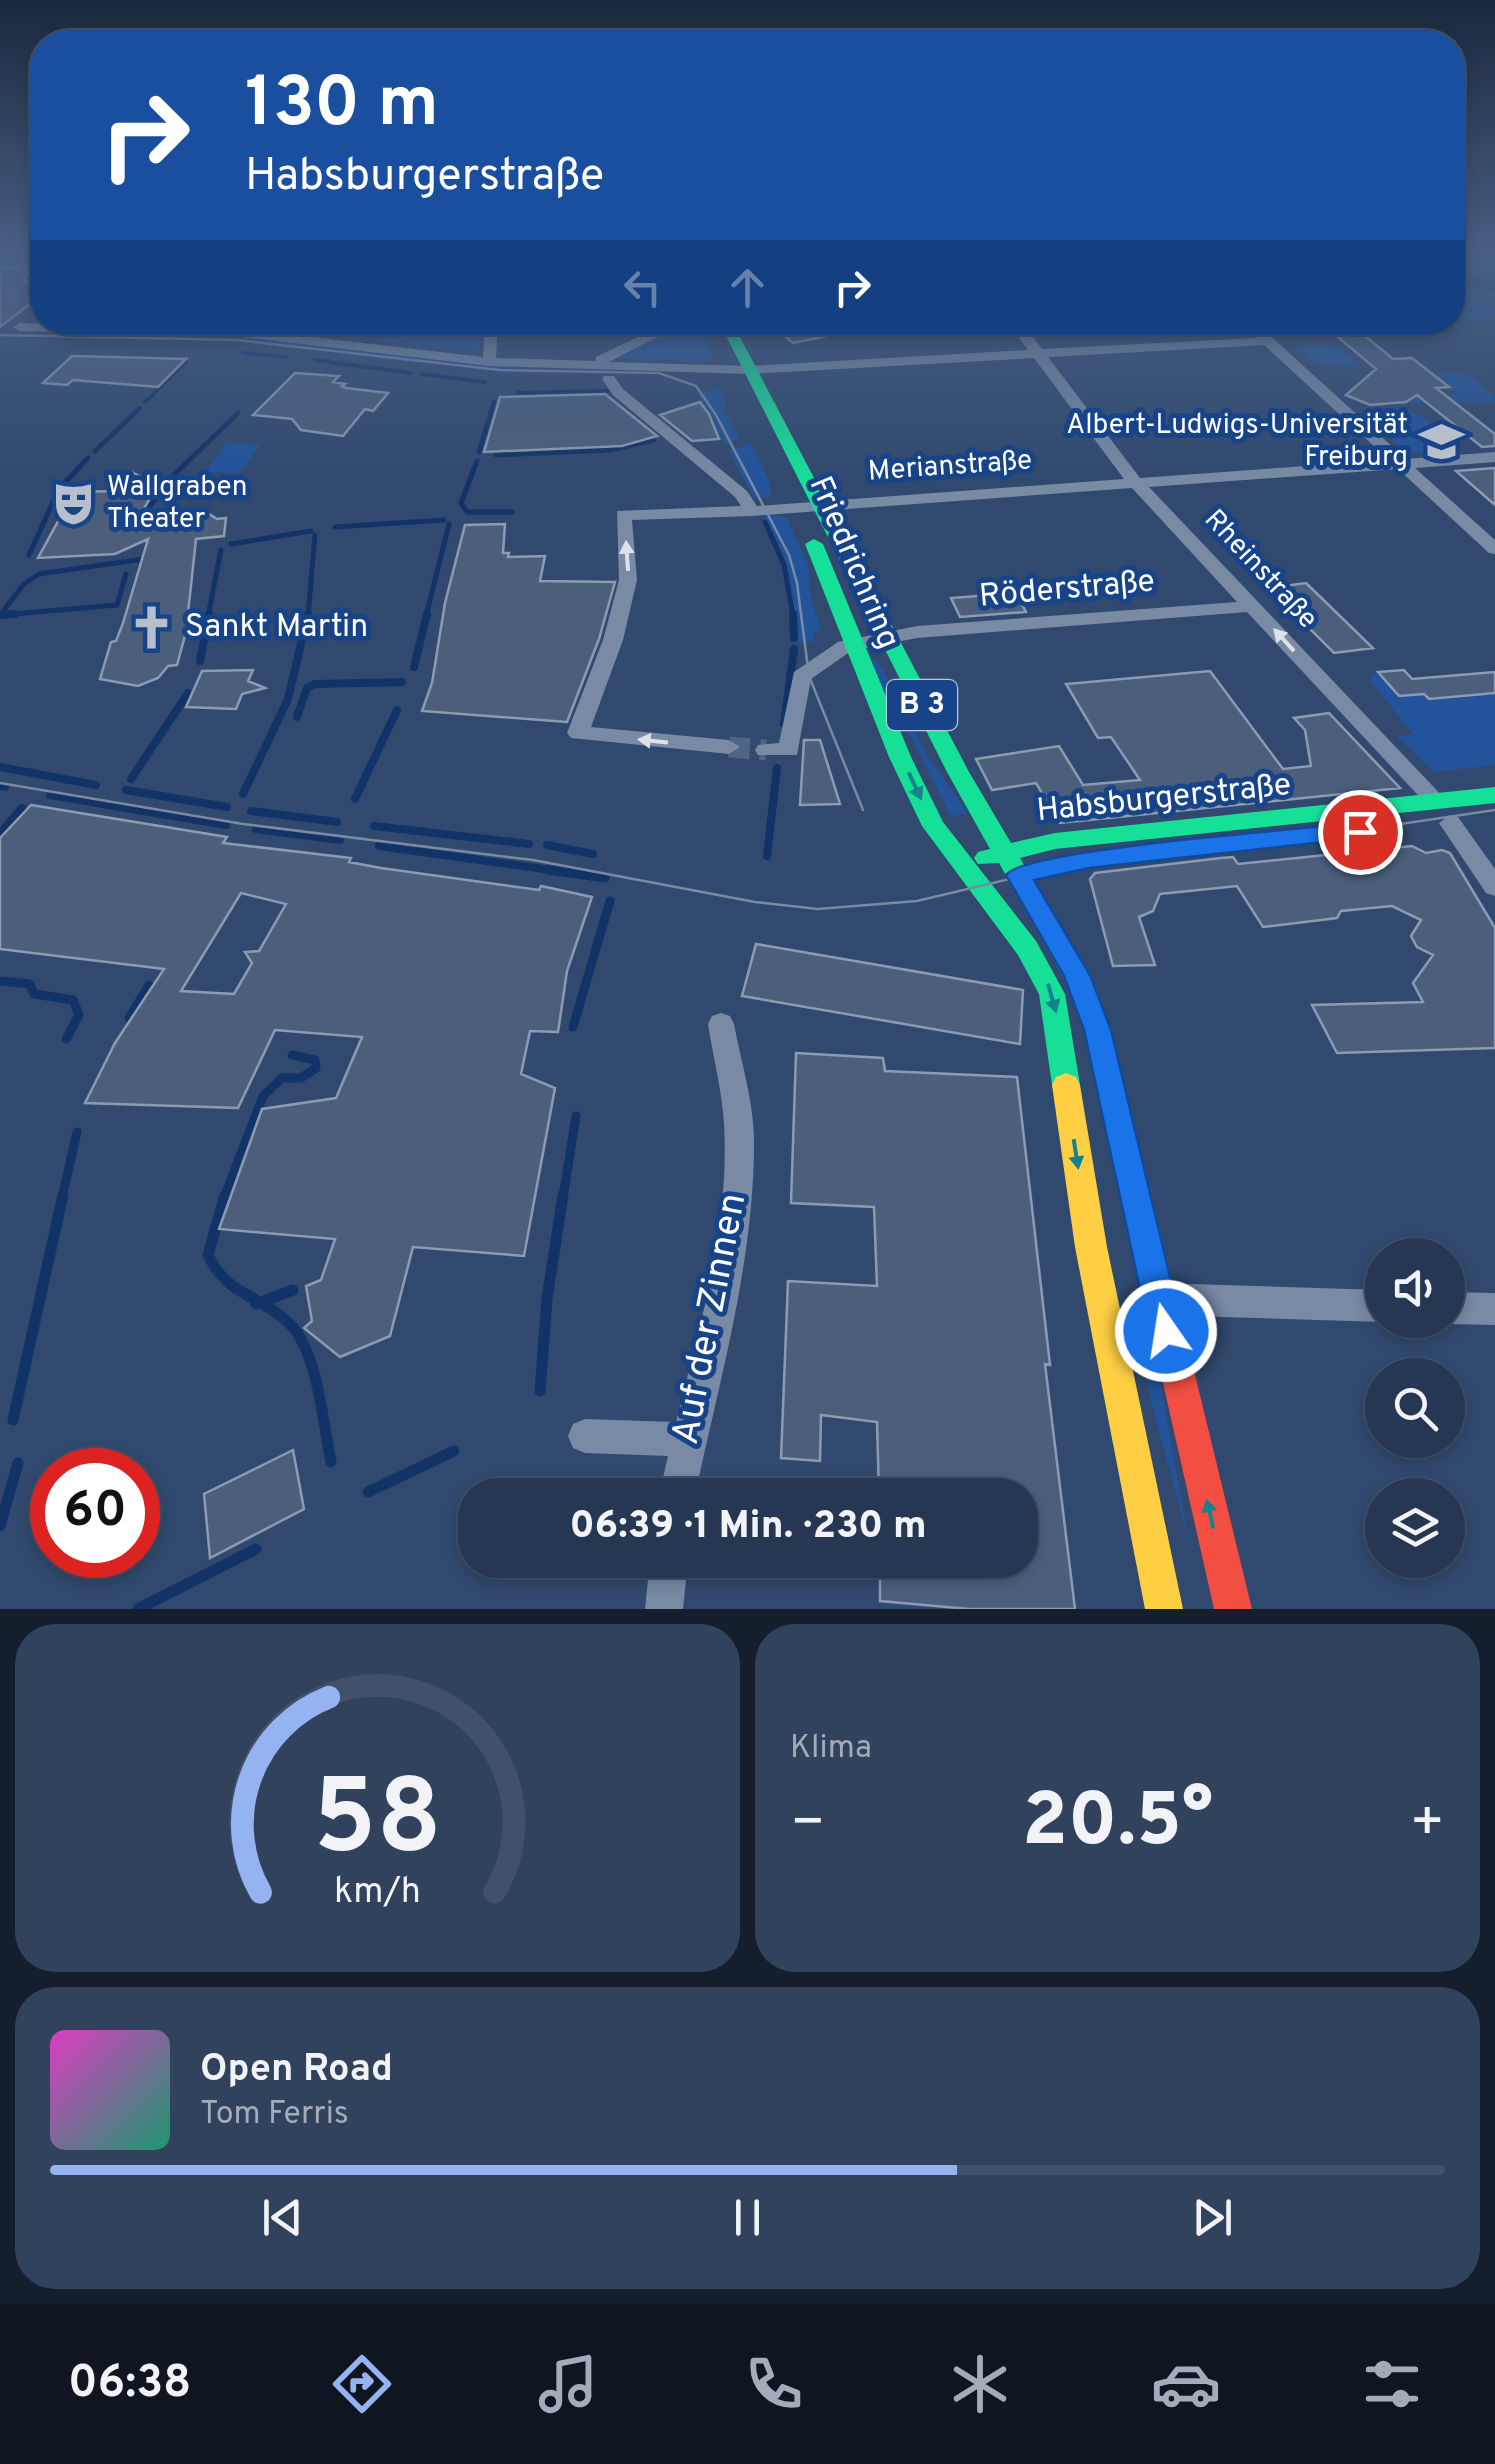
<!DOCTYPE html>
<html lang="de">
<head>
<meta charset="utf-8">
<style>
  :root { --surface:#253752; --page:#31425c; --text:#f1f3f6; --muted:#a3acb8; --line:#425169; --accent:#95b2f1 }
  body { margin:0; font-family:Overpass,sans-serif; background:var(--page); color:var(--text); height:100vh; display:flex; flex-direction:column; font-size:38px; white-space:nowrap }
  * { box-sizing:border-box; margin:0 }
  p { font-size:32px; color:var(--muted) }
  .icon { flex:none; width:55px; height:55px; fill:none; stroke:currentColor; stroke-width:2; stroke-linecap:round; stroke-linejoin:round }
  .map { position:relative; height:1609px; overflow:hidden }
  .drawer { display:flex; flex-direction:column; gap:15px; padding:15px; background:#141e2d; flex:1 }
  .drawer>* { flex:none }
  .banner { position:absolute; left:30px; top:30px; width:1435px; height:305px; border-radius:40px; box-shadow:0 5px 15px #0003,0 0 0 2px var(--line); background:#1a4fa0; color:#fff; overflow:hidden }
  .buttons { position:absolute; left:1365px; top:1238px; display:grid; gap:20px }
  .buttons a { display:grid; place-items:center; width:100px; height:100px; border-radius:50%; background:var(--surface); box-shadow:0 5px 15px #0003,0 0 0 2px var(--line); font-size:50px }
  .speed { position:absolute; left:30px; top:1448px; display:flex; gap:20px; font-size:50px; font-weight:700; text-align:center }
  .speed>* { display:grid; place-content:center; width:130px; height:130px; border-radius:50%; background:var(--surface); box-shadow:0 5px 15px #0003,0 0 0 2px var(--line); line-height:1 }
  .speed .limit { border:15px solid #d22; background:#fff; color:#111 }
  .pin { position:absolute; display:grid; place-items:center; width:85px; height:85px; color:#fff; margin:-42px; border:5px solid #fff; border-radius:50%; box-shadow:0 2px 10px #0007 }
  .me { position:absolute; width:110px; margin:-55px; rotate:347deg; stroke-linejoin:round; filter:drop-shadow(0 0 8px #0008) }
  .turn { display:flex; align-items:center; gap:35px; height:210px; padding:0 50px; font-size:45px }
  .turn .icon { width:130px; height:130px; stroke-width:2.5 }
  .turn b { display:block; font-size:70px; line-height:85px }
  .lanes { display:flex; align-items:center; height:95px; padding:0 50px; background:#0003; justify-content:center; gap:50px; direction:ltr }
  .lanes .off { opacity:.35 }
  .big { font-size:75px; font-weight:800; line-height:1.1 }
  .drawer .card { flex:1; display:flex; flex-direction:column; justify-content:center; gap:15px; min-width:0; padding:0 35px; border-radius:40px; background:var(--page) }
  .drawer .dial { align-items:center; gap:0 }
  .dial svg { height:260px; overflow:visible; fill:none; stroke:var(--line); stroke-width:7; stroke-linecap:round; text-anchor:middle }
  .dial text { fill:var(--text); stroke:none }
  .song { display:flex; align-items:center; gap:30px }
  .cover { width:120px; height:120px; border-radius:15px; background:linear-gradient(135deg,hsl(310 70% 55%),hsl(160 70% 35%)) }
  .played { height:10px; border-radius:5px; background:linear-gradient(90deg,var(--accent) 65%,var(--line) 65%) }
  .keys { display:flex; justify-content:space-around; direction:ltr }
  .heat { display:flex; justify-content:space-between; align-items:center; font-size:55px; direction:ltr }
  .drawer .tiles { flex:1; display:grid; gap:15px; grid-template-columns:1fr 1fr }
  .card:last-child { grid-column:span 2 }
  .trip { position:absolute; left:458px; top:1478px; width:580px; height:100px; border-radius:40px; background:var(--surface); box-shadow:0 5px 15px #0003,0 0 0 2px var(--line); font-weight:800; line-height:100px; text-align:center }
  .tabs { display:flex; height:160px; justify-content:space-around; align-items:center; background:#0f1621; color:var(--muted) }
  .tabs .icon { width:70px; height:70px }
  .tabs .on { color:var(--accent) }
  .tabs b { font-size:45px; color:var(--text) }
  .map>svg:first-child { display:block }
</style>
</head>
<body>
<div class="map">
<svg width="1495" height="1609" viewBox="0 0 1495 1609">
  <rect width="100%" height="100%" fill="#31496e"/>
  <path fill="#22539b" d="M 1453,287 L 1493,310 L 1492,315 C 1483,324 1463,325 1453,318 L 1458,315 L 1453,311 Z
    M 687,322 L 698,324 L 712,355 L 707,362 L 615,358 Z
    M 254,323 L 480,323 L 480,352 L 251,328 Z
    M 247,335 L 511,365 L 509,373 L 241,342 Z
    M 1314,343 L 1339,346 L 1362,367 L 1317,364 L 1295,346 L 1317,347 Z
    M 1465,372 L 1495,396 L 1495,402 L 1381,404 L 1407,401 L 1401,390 L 1427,398 L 1459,394 L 1432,374 Z
    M 720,389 L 725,401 L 724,411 L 739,437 L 726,446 L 697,392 Z
    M 1395,408 C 1421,410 1442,432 1455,451 C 1388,457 1407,448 1370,415 Z
    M 226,443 L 260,445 L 240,473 L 206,472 Z
    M 751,443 L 768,478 L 771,497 L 754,498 L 729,451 Z
    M 761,514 L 786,517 L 809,567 L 810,595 L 821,630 L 814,631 L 814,641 L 795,642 C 794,593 791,555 761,514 Z
    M 873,657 L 882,667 L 927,755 L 968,813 L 951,816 L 902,720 L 874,676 Z
    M 1378,672 L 1399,696 L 1424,694 L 1429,699 L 1495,693 L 1495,765 L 1433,772 L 1398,737 L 1413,734 L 1372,683 L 1372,675 Z
    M 1124,1301 L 1149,1317 L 1188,1538 Z"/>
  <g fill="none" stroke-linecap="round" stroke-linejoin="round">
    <path stroke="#123367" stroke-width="4" d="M 1462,277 L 1495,284
      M 1452,279 L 1495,291
      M 243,353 L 287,357
      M 315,360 L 410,373
      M 422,374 L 485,382
      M 156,391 L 186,362
      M 517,393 L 608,391
      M 145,402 L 154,394
      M 133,414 L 140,408
      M 490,414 L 494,402"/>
    <path stroke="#123367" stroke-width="5" d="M 95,451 L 136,412
      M 479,452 L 491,412
      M 496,455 L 611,450 L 654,440
      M 477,461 L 461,503 L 467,512 L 512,512
      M 138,521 L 175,474 L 238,413
      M 765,522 L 784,565 L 793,616
      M 335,527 L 444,520
      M 231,544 L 311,531
      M 29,555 L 59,489 L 88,458
      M 0,615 L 24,584 L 39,574 L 150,558
      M 1,615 L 117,605 L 126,574
      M 208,616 L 221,550
      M 308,616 L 315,535
      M 426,616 L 449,524"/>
    <path stroke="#123367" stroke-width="8" d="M 793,614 L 794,638
      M 1,615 L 15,614
      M 200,661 L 209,614
      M 414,667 L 427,614
      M 297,717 L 307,688 L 315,684 L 402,682
      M 784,724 L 794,649
      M 0,767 L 96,785
      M 131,779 L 188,693
      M 0,786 L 5,787
      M 126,790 L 227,807
      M 243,794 L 288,699 L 308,614
      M 50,795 L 226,825
      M 355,799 L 397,710
      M 251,811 L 337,822
      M 374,826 L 529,844
      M 256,829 L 340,840
      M 0,833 L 22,808
      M 547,845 L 593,854
      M 379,846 L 566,872
      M 767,856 L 777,768"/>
    <path stroke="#123367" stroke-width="9" d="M 548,870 L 605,878
      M 0,981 L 30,984 L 34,994 L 73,1000 L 79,1015 L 66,1039
      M 129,1018 L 149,985
      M 573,1027 L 610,901
      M 62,1198 L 77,1132
      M 224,1198 L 263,1096 L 282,1078 L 301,1078 L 316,1068 L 315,1060 L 292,1055
      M 563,1198 L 576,1116"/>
    <path stroke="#123367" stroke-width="11" d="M 225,1195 L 208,1255 C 228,1297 259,1294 289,1323 C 318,1351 323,1424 331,1462
      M 256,1304 L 293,1290
      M 540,1391 L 547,1299 L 563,1195
      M 13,1420 L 63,1195
      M 368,1492 L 454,1451
      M 0,1526 L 18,1463
      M 138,1609 L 256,1549"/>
  </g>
  <path fill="#4b5f7d" stroke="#8c9bb1" stroke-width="2.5" fill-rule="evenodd" d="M 32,266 L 23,281 L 42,281 L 42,295 L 0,327 L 0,268 Z
    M 768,322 L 851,322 L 852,331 L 793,343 Z
    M 1320,322 L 1348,322 L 1393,359 L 1412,358 L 1449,387 L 1436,388 L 1495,434 L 1495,446 L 1482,447 L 1417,395 L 1406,402 L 1370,405 L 1346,395 L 1376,369 Z
    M 72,356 L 186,359 L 158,387 L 73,380 L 67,385 L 43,383 Z
    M 295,373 L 339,376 L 333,382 L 345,384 L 342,386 L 346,388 L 388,393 L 373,411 L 365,409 L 343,436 L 301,430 L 292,419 L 253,415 Z
    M 605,394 L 657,436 L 622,446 L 484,452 L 500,397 Z
    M 700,402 L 709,414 L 719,439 L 692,441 L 660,415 Z
    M 1495,468 L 1495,505 L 1456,471 Z
    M 132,472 L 157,486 L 134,526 L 189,521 L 206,512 L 217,519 L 226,518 L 224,536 L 196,539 L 186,632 L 177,665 L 168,666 L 158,678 L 138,686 L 100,679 L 111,642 L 116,641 L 123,623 L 148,539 L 115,554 L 38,558 L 74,492 L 115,491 Z
    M 505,524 L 503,553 L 509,553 L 508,557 L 545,556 L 540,581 L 615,582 L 599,639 L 567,722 L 422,711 L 432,683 L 445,603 L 465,525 Z
    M 1306,583 L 1373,648 L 1334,653 L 1269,588 Z
    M 1016,593 L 1026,612 L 960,617 L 951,598 Z
    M 253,670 L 248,681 L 265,688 L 242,694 L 236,709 L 186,707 L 202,671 Z
    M 1404,670 L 1412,679 L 1495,672 L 1495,693 L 1429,699 L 1424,694 L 1399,696 L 1378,672 Z
    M 1210,671 L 1283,769 L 1311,766 L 1305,730 L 1294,718 L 1329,713 L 1400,788 L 1060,823 L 1036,783 L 992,790 L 976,759 L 1059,746 L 1083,785 L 1140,780 L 1111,737 L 1098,738 L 1066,684 Z
    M 804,740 L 820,740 L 840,804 L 800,805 Z
    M 31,805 L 227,837 L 223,843 L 351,858 L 349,862 L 381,868 L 539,890 L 541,886 L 592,897 L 567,971 L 558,1032 L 530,1031 L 521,1074 L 555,1088 L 524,1256 L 413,1247 L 390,1336 L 340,1357 L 304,1328 L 312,1321 L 306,1286 L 321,1280 L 335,1239 L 219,1229 L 262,1109 L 336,1098 L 362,1037 L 275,1030 L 238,1108 L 85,1103 L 115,1043 L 164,969 L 0,949 L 0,838 ZM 241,893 L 286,904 L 259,951 L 245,952 L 252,963 L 234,994 L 181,991 Z
    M 1412,846 L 1426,853 L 1442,850 L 1450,853 L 1495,928 L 1495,1048 L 1337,1053 L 1312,1005 L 1423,1002 L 1413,983 L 1433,955 L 1417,947 L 1411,936 L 1421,920 L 1392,906 L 1341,911 L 1337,918 L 1263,927 L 1237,886 L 1160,894 L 1153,911 L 1139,917 L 1155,965 L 1113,966 L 1090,879 L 1095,873 L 1221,858 L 1233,857 L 1238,864 Z
    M 756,944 L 1023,990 L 1020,1044 L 742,996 Z
    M 796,1053 L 883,1058 L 885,1071 L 1017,1077 L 1050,1365 L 1045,1364 L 1075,1609 L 969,1609 L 880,1601 L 880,1560 L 1020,1560 L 1020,1495 L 879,1495 L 877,1422 L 821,1415 L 820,1461 L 781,1458 L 788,1281 L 877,1286 L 874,1207 L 791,1203 Z
    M 293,1450 L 304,1509 L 210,1558 L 204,1494 Z"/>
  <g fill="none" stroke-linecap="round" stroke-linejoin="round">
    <path stroke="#506484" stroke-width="21" stroke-dasharray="21 10" stroke-linecap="butt" d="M 729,747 L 766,750"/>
    <path fill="#788aa4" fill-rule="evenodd" d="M 485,322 L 498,322 L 496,358 L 595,361 L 596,357 L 669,322 L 686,322 L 609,362 L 749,366 L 1028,350 L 1008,322 L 1021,322 L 1042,349 L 1256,338 L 1241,322 L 1255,322 L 1406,459 L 1495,452 L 1495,462 L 1415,468 L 1495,540 L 1495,554 L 1489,553 L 1398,469 L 1149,487 L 1447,801 L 1444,806 L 1428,806 L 1247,612 L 917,638 L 851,651 L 811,679 L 797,755 L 758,755 L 755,750 L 758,745 L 779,743 L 794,672 L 838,642 L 917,626 L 1237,602 L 1132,488 L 752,516 L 632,520 L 637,580 L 623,640 L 591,727 L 729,740 L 740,747 L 729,754 L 571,738 L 567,733 L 603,640 L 619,580 L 617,511 L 741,506 L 735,497 L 613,395 L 602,379 L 604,376 L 614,376 L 623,389 L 747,491 L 757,506 L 1124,479 L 1034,358 L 749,374 L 489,366 L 243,337 L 20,331 L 13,327 L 20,323 L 243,329 L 483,357 ZM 1264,345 L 1389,460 L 1140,478 L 1048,357 Z
      M 1450,815 L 1458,817 L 1495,869 L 1495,896 L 1486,893 L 1439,823 Z
      M 721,1013 L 730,1016 L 734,1024 C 741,1062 753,1099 754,1138 C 755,1259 720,1378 695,1495 L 659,1495 L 668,1456 L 585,1453 L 573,1448 L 568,1436 L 573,1424 L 585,1419 L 676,1422 C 700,1326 730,1223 724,1124 C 722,1090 713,1057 708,1024 L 712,1016 Z
      M 1159,1283 L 1382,1290 L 1382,1320 L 1387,1320 L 1382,1322 L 1159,1315 L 1148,1310 L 1143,1299 L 1148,1288 Z
      M 1448,1292 L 1495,1293 L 1495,1325 L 1448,1324 L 1438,1320 L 1448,1320 Z
      M 650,1560 L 688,1560 L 683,1609 L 645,1609 Z"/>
    <path fill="#16e098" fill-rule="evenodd" d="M 719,322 L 732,322 L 969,772 L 1011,843 L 1055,833 L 1495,787 L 1495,803 L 1055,849 L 1020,858 L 1096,988 L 1116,1050 L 1112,1058 L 1102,1061 L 1092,1058 L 1070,989 L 999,863 L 978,864 L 974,858 L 978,852 L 990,849 L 947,772 Z
      M 814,539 L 823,544 L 911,757 L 943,822 L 1036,941 L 1065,994 L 1080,1085 L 1076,1093 L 1066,1097 L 1056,1093 L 1052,1085 L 1039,994 L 1018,955 L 922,826 L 889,757 L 805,544 Z"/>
    <path fill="#ffcf43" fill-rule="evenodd" d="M 1066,1073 L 1076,1077 L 1080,1085 L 1107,1247 L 1183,1609 L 1145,1609 L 1075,1247 L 1052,1085 L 1056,1077 Z"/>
    <path fill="#f24e42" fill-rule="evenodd" d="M 1102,1039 L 1112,1042 L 1116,1050 L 1252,1609 L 1214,1609 L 1088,1050 L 1092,1042 Z"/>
    <path stroke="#798aa3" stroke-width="2.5" d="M 0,335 L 236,340 L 500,370 L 659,373 L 696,386 L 716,415 L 789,555 L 797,583 L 809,676 L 863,810
      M 0,783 L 243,824 L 533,860 L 755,902 L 818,909 L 917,901 L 1089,860 L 1333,834 L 1495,810"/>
  </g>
  <defs><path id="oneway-solid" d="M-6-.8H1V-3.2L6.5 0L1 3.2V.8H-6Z" transform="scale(2.5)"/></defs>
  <g fill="#dde2e8">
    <use href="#oneway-solid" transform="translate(627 556) rotate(-94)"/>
    <use href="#oneway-solid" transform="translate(1284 640) rotate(-132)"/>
    <use href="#oneway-solid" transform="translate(653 741) rotate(-174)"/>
  </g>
  <g fill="#17828e">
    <use href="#oneway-solid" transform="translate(915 786) rotate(65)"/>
    <use href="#oneway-solid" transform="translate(1052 998) rotate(74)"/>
    <use href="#oneway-solid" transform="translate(1076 1154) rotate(81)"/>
    <use href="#oneway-solid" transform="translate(1210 1514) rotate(-103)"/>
  </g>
  <linearGradient id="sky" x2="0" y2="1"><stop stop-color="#1b283c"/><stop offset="0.53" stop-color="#485f84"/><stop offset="1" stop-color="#485f84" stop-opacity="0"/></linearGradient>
  <rect width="1495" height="479" fill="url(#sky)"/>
  <path fill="#1a73e8" stroke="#114b97" stroke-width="2.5" d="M 1360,823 L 1371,832 L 1368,837 L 1089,868 L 1034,880 L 1090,975 L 1111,1030 L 1183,1331 L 1178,1343 L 1166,1348 L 1154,1343 L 1149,1331 L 1084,1030 L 1064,976 L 1006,875 C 1023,849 1312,828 1360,823 Z"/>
  <defs>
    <symbol id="university-bare" viewBox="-9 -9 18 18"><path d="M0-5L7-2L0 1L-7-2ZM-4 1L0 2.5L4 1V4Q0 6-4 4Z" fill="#b7bfcc" stroke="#174488" stroke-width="2.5" paint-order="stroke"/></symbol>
    <symbol id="theatre-bare" viewBox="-9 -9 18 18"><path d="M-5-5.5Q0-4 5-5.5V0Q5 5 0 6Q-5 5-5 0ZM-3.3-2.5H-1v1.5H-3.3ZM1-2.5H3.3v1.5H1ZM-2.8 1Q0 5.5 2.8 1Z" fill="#b7bfcc" stroke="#174488" stroke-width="2.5" paint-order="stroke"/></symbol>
    <symbol id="church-bare" viewBox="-9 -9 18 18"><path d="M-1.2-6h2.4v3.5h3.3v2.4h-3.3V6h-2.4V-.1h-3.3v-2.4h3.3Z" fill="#b7bfcc" stroke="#174488" stroke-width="2.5" paint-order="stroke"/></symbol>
  </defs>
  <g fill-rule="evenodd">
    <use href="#university-bare" x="1410" y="410" width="63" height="63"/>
    <use href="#theatre-bare" x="42" y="472" width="63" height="63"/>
    <use href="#church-bare" x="120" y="596" width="63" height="63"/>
  </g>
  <g text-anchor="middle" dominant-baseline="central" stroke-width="10" stroke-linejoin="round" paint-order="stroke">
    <g font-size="28" fill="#fff" stroke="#174488" text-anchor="end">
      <text x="1408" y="426">Albert-Ludwigs-Universität<tspan x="1408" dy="32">Freiburg</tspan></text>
      <text x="107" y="488" text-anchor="start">Wallgraben<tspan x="107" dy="32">Theater</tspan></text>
    </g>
    <g font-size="28" fill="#fff" stroke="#174488">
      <text transform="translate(950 467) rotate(-4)">Merianstraße</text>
      <text transform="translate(1260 570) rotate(47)">Rheinstraße</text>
    </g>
    <rect fill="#174488" stroke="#b9c7db" stroke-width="2.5" x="887" y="680" width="70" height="50" rx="8"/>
    <g font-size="30" font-weight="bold" fill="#fff">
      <text x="922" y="705">B 3</text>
    </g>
    <g font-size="32" fill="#fff" stroke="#174488">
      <text transform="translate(853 563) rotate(67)">Friedrichring</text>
      <text transform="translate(1067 590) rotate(-5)">Röderstraße</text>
      <text transform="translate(1164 799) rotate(-6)">Habsburgerstraße</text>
    </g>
    <g font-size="32" fill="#fff" stroke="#174488" text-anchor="start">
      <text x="185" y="628">Sankt Martin</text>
    </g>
    <g font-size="38" fill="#fff" stroke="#174488">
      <text transform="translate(711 1319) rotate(-79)">Auf der Zinnen</text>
    </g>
  </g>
</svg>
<div class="buttons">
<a><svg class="icon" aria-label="sound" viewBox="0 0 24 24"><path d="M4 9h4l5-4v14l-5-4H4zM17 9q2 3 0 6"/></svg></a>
<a><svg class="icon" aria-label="search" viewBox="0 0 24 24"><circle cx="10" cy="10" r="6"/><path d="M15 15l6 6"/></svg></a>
<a><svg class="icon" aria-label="layers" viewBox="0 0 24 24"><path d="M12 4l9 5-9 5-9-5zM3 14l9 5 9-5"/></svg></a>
</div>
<div class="speed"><div class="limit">60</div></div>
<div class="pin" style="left:1360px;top:832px;background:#d93025"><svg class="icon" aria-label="arrive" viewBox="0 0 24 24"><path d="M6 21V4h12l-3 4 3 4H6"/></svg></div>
<svg class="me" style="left:1166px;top:1331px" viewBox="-20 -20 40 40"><circle r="17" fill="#1a73e8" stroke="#fff" stroke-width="3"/><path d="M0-11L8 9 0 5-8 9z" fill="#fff"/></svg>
<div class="trip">06:39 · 1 Min. · 230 m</div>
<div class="banner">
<div class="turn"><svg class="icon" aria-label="right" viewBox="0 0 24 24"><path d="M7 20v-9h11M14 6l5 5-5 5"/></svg><div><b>130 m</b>Habsburgerstraße</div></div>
<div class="lanes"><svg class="icon off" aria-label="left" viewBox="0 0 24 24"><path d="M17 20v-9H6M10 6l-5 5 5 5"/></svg><svg class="icon off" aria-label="ahead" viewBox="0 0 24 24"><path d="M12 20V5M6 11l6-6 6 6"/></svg><svg class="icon" aria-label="right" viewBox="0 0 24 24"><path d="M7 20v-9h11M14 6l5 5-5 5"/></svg></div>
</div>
</div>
<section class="drawer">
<div class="tiles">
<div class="card dial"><svg viewBox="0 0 100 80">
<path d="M14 69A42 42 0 1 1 86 69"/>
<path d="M14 69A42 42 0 0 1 35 9" stroke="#95b2f1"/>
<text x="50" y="56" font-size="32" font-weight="700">58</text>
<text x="50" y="72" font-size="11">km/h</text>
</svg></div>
<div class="card"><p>Klima</p>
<div class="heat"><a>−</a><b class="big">20.5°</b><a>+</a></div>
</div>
<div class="card">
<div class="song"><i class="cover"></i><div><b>Open Road</b><p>Tom Ferris</p></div></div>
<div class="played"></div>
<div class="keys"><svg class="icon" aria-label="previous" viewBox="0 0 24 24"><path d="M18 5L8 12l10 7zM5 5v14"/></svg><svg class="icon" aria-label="pause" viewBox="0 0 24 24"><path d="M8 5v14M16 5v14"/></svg><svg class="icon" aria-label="next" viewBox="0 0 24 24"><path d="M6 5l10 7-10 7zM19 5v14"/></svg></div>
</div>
</div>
</section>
<nav class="tabs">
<b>06:38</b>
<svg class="icon on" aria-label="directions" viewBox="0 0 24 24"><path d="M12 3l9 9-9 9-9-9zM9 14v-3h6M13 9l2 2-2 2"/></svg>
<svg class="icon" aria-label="music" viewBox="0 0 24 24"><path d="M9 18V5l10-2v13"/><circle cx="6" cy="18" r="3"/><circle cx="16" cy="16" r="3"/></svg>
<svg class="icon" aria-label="phone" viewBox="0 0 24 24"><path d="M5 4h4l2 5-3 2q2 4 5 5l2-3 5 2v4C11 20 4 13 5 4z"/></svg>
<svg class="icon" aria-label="climate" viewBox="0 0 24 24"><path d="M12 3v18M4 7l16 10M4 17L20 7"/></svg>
<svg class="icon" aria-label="car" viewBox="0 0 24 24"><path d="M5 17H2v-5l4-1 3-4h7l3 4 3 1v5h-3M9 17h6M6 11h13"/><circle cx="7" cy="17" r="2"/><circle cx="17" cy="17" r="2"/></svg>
<svg class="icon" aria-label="filters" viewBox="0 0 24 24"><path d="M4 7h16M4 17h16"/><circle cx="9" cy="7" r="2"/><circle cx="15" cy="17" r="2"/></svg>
</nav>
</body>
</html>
